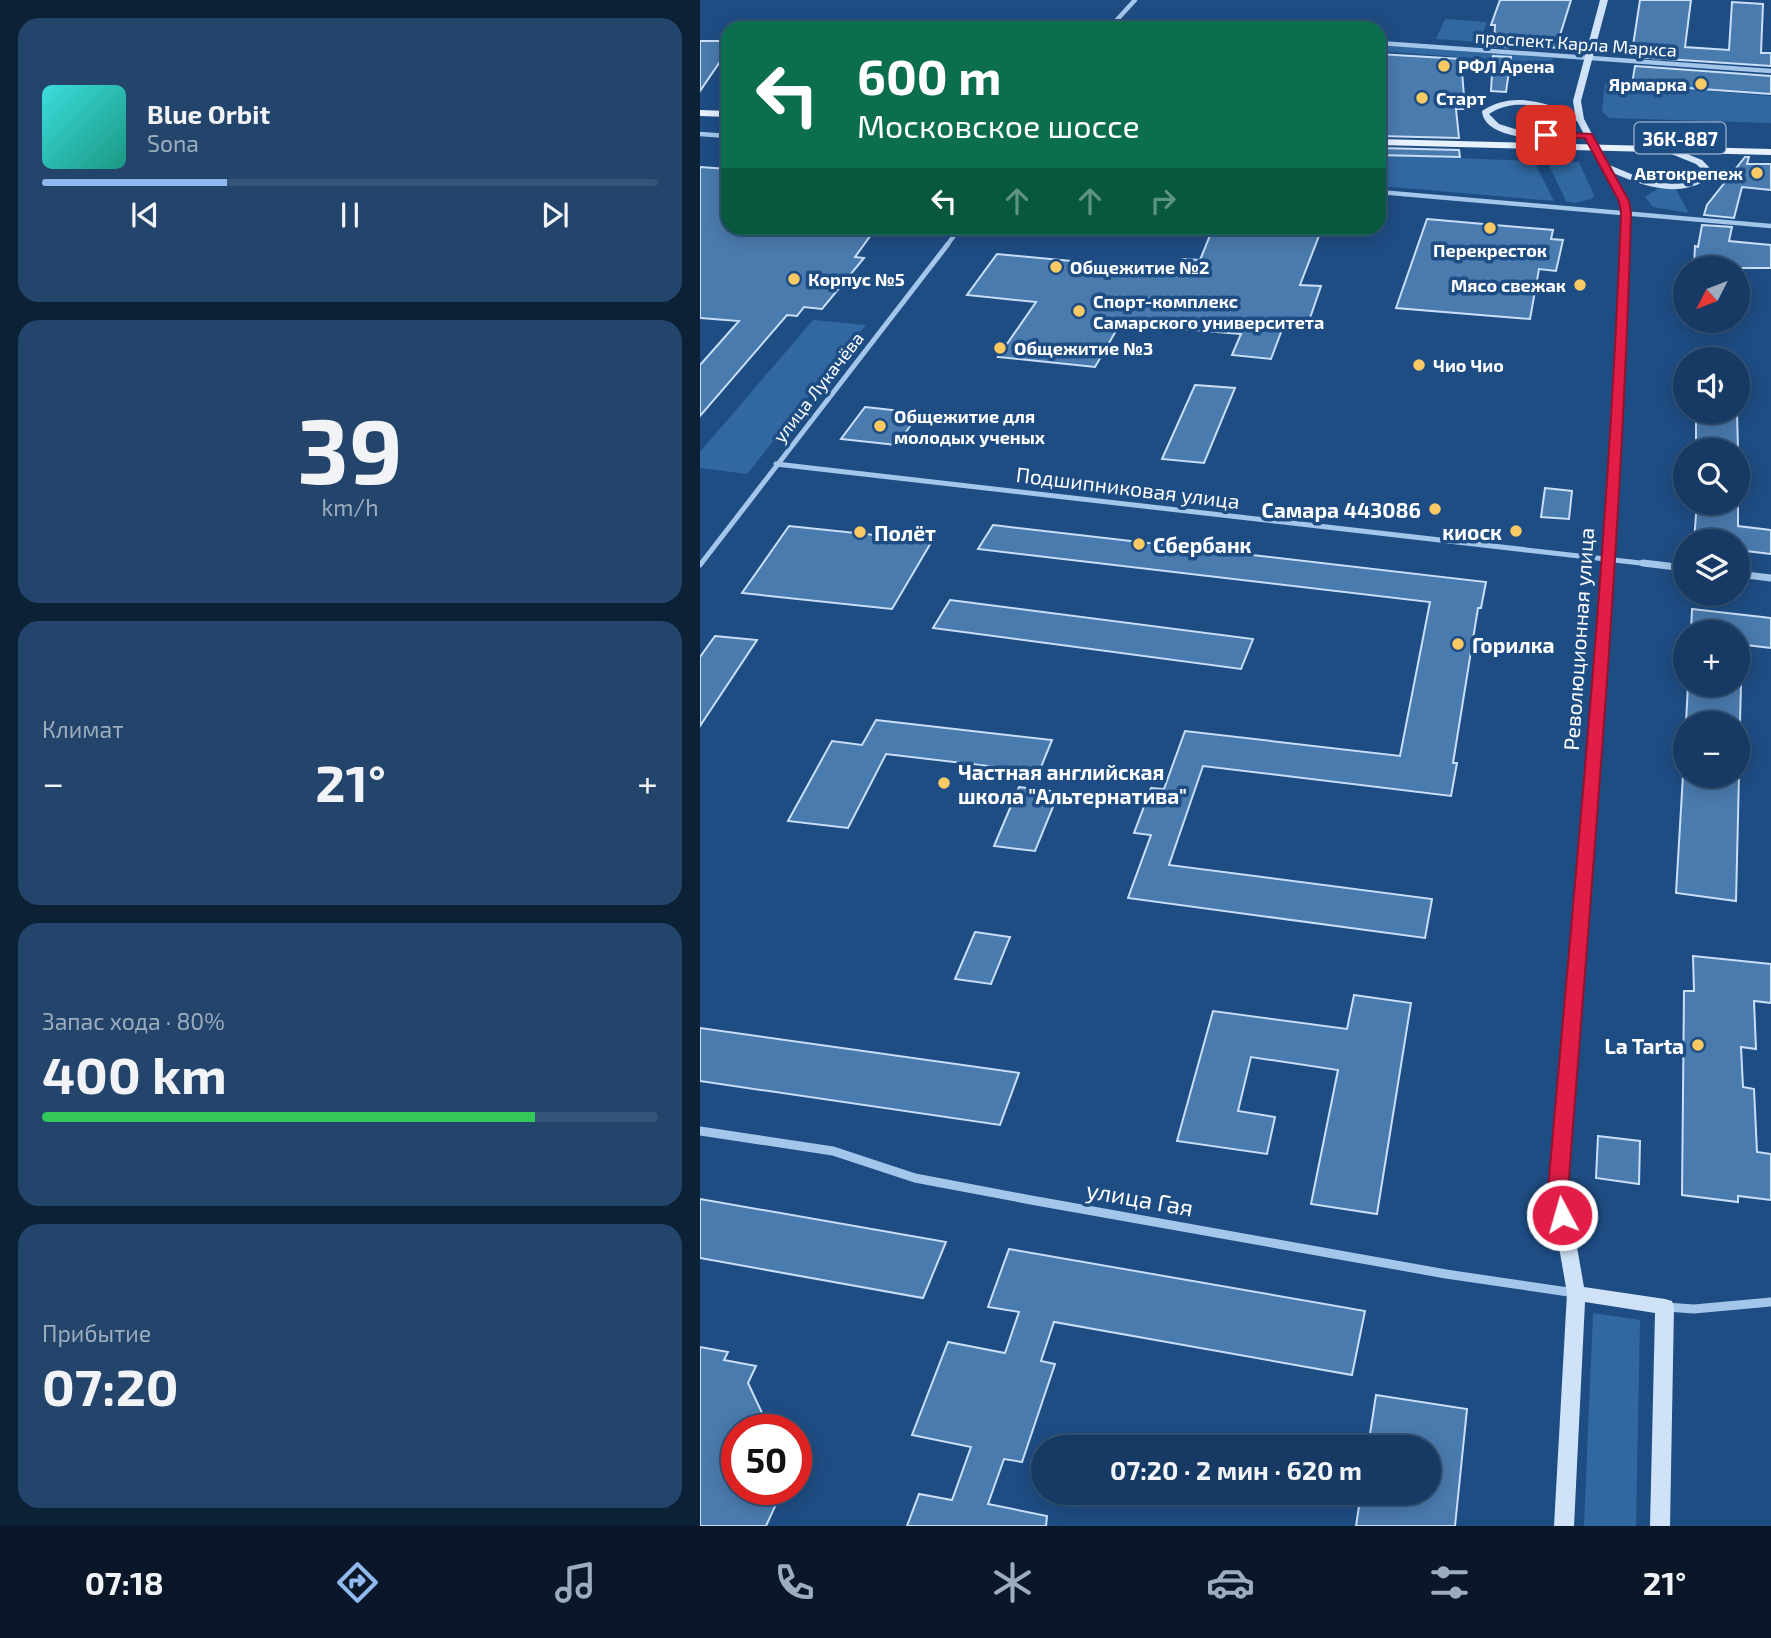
<!DOCTYPE html>
<html lang="ru">
<head>
<meta charset="utf-8">
<style>
  :root { --surface:#163a63; --page:#23456c; --text:#f1f3f6; --muted:#9eadbe; --line:#355478; --accent:#90b9f0 }
  body { margin:0; font-family:"Exo 2",sans-serif; background:var(--page); color:var(--text); height:100vh; display:flex; flex-direction:column; font-size:26px; white-space:nowrap }
  * { box-sizing:border-box; margin:0 }
  p { font-size:23px; color:var(--muted) }
  .icon { flex:none; width:38px; height:38px; fill:none; stroke:currentColor; stroke-width:2; stroke-linecap:round; stroke-linejoin:round }
  .map { position:relative; flex:1; overflow:hidden }
  .drawer { display:flex; flex-direction:column; gap:18px; padding:18px; background:#0c2036; width:700px }
  .drawer>* { flex:none }
  .guide { position:absolute; left:21px; top:21px; width:665px; height:214px; border-radius:21px; box-shadow:0 4px 18px #0003,0 0 0 2px var(--line); background:#0b6e4f; color:#fff; overflow:hidden }
  .needle { width:46px; rotate:228deg }
  .fabs { position:absolute; left:973px; top:256px; display:grid; gap:14px }
  .fabs a { display:grid; place-items:center; width:77px; height:77px; border-radius:50%; background:var(--surface); box-shadow:0 4px 18px #0003,0 0 0 2px var(--line); font-size:35px }
  .speed { position:absolute; left:21px; top:1414px; display:flex; gap:14px; font-size:35px; font-weight:700; text-align:center }
  .speed>* { display:grid; place-content:center; width:91px; height:91px; border-radius:50%; background:var(--surface); box-shadow:0 4px 18px #0003,0 0 0 2px var(--line); line-height:1 }
  .speed .limit { border:10px solid #d22; background:#fff; color:#111 }
  .pin { position:absolute; display:grid; place-items:center; width:60px; height:60px; color:#fff; margin:-30px; border-radius:14px; box-shadow:0 4px 10px #0006 }
  .me { position:absolute; width:77px; margin:-38px; rotate:354deg; stroke-linejoin:round; filter:drop-shadow(0 0 5px #0008) }
  .turn { display:flex; align-items:center; gap:24px; height:147px; padding:0 21px; font-size:32px }
  .turn .icon { width:91px; height:91px; stroke-width:2.5 }
  .turn b { display:block; font-size:49px; line-height:60px }
  .lanes { display:flex; align-items:center; height:66px; padding:0 21px; background:#0003; justify-content:center; gap:35px; direction:ltr }
  .lanes .off { opacity:.35 }
  .big { font-size:52px; font-weight:700; line-height:1.1 }
  .drawer .card { flex:1; display:flex; flex-direction:column; justify-content:center; gap:10px; min-width:0; padding:0 24px; border-radius:21px; background:var(--page) }
  .drawer .dial { align-items:center; gap:0 }
  .dial b { font-size:91px; line-height:1 }
  .song { display:flex; align-items:center; gap:21px }
  .cover { width:84px; height:84px; border-radius:10px; background:linear-gradient(135deg,hsl(180 70% 55%),hsl(170 70% 35%)) }
  .played { height:7px; border-radius:4px; background:linear-gradient(90deg,var(--accent) 30%,var(--line) 30%) }
  .keys { display:flex; justify-content:space-around; direction:ltr }
  .heat { display:flex; justify-content:space-between; align-items:center; font-size:38px; direction:ltr }
  .charge { height:10px; border-radius:5px; background:linear-gradient(90deg,#34c759 80%,var(--line) 0) }
  .trip { position:absolute; left:331px; top:1435px; width:410px; height:70px; border-radius:35px; background:var(--surface); box-shadow:0 4px 18px #0003,0 0 0 2px var(--line); font-weight:700; line-height:70px; text-align:center }
  .menu { display:flex; height:112px; justify-content:space-around; align-items:center; background:#091728; color:var(--muted) }
  .menu .icon { width:49px; height:49px }
  .menu .active { color:var(--accent) }
  .menu b { font-size:32px; color:var(--text) }
  main { display:flex; flex:1; min-height:0 }
  .map>svg:first-child { display:block }
</style>
</head>
<body>
<main>
<section class="drawer">
<div class="card">
<div class="song"><i class="cover"></i><div><b>Blue Orbit</b><p>Sona</p></div></div>
<div class="played"></div>
<div class="keys"><svg class="icon" aria-label="previous" viewBox="0 0 24 24"><path d="M18 5L8 12l10 7zM5 5v14"/></svg><svg class="icon" aria-label="pause" viewBox="0 0 24 24"><path d="M8 5v14M16 5v14"/></svg><svg class="icon" aria-label="next" viewBox="0 0 24 24"><path d="M6 5l10 7-10 7zM19 5v14"/></svg></div>
</div>
<div class="card dial"><b>39</b><p>km/h</p></div>
<div class="card"><p>Климат</p>
<div class="heat"><a>−</a><b class="big">21°</b><a>+</a></div>
</div>
<div class="card"><p>Запас хода · 80%</p><b class="big">400 km</b><div class="charge"></div></div>
<div class="card"><p>Прибытие</p><b class="big">07:20</b></div>
</section>
<div class="map">
<svg width="1071" height="1526" viewBox="0 0 1071 1526">
  <rect width="100%" height="100%" fill="#1e4d84"/>
  <path fill="#3168a1" d="M 745,19 L 787,22 L 779,42 L 736,39 Z
    M 679,45 L 853,58 L 852,64 L 679,51 Z
    M 905,83 L 1071,96 L 1071,123 L 909,118 L 902,111 Z
    M 679,155 L 834,161 L 854,201 L 679,186 Z
    M 847,161 L 879,162 L 894,195 L 892,199 L 874,203 L 866,201 Z
    M 974,186 L 989,213 L 953,207 L 945,197 L 957,189 Z
    M 113,320 L 166,325 L 47,474 L 0,468 L 0,452 Z
    M 893,1313 L 940,1320 L 936,1526 L 884,1526 Z"/>
  <path fill="#4a7bae" stroke="#c9dff7" stroke-width="2" d="M 800,0 L 871,0 L 856,48 L 813,44 L 813,48 L 794,46 L 795,25 L 791,25 Z
    M 940,0 L 991,0 L 985,47 L 1029,50 L 1032,2 L 1063,4 L 1061,53 L 1071,53 L 1071,66 L 937,57 L 937,53 L 932,52 Z
    M 0,41 L 28,41 L 28,50 L 0,91 Z
    M 679,54 L 761,59 L 765,109 L 756,109 L 759,138 L 679,136 Z
    M 793,56 L 811,57 L 806,92 L 791,91 Z
    M 935,66 L 1071,76 L 1071,94 L 932,84 Z
    M 679,148 L 759,150 L 760,157 L 679,155 Z
    M 1045,157 L 1049,157 L 1047,164 L 1071,164 L 1071,190 L 1042,187 L 1034,218 L 1004,215 L 1007,205 Z
    M 0,167 L 28,169 L 28,228 L 176,228 L 155,257 L 164,258 L 122,309 L 104,307 L 97,316 L 87,315 L 0,416 L 0,365 L 39,321 L 0,318 Z
    M 727,219 L 853,230 L 851,239 L 863,240 L 856,271 L 839,269 L 830,319 L 696,308 Z
    M 1002,225 L 1032,227 L 1029,241 L 1071,245 L 1071,268 L 994,268 L 995,246 L 998,247 Z
    M 513,228 L 622,228 L 600,285 L 621,286 L 609,321 L 586,319 L 571,359 L 532,355 L 541,334 L 420,324 L 395,367 L 298,357 L 336,302 L 267,295 L 297,254 L 477,271 L 483,259 L 500,260 Z
    M 495,385 L 535,388 L 504,463 L 462,459 Z
    M 165,407 L 220,413 L 196,445 L 141,439 Z
    M 996,411 L 1037,411 L 1038,450 L 996,450 Z
    M 845,488 L 872,491 L 869,519 L 841,517 Z
    M 997,502 L 1038,502 L 1038,526 L 1071,530 L 1071,554 L 1038,550 L 1038,541 L 994,541 Z
    M 293,525 L 786,582 L 781,608 L 778,608 L 753,763 L 757,763 L 751,796 L 503,766 L 469,865 L 732,899 L 725,938 L 428,898 L 451,835 L 434,833 L 451,788 L 464,789 L 485,731 L 700,756 L 730,602 L 278,549 Z
    M 89,526 L 232,541 L 192,609 L 42,593 Z
    M 250,600 L 553,639 L 541,669 L 233,628 Z
    M 992,609 L 1071,618 L 1071,648 L 1038,644 L 1038,632 L 991,632 Z
    M 15,636 L 57,640 L 0,726 L 0,657 Z
    M 988,684 L 1041,684 L 1040,723 L 986,723 Z
    M 176,720 L 352,740 L 339,772 L 186,754 L 148,828 L 88,821 L 132,741 L 162,745 Z
    M 983,775 L 1039,775 L 1036,901 L 976,893 Z
    M 319,787 L 359,792 L 335,851 L 294,846 Z
    M 275,932 L 310,937 L 291,984 L 255,979 Z
    M 993,956 L 1071,964 L 1071,1003 L 1054,1001 L 1056,1049 L 1041,1047 L 1043,1087 L 1054,1089 L 1057,1152 L 1071,1154 L 1071,1200 L 1038,1196 L 1038,1202 L 982,1195 L 984,991 L 994,991 Z
    M 654,995 L 711,1003 L 677,1214 L 611,1204 L 638,1070 L 551,1057 L 538,1111 L 575,1117 L 567,1154 L 477,1141 L 513,1011 L 647,1029 Z
    M 0,1028 L 319,1073 L 300,1125 L 0,1081 Z
    M 898,1136 L 940,1141 L 939,1184 L 896,1178 Z
    M 0,1199 L 246,1242 L 223,1298 L 0,1258 Z
    M 309,1249 L 665,1311 L 652,1375 L 354,1322 L 341,1361 L 355,1364 L 322,1462 L 304,1459 L 288,1504 L 347,1516 L 346,1526 L 207,1526 L 219,1494 L 252,1500 L 271,1447 L 212,1435 L 248,1342 L 305,1353 L 319,1312 L 288,1307 Z
    M 0,1347 L 28,1352 L 24,1360 L 56,1366 L 48,1383 L 70,1430 L 37,1430 L 37,1489 L 83,1489 L 66,1526 L 0,1526 Z
    M 676,1395 L 767,1409 L 755,1526 L 656,1526 L 661,1493 L 728,1493 L 728,1447 L 668,1447 Z"/>
  <g fill="none" stroke-linecap="round" stroke-linejoin="round">
    <path stroke="#a4c6ea" stroke-width="4.5" d="M 414,23 L 482,28
      M 414,23 L 435,0
      M 679,43 L 1071,71
      M 0,134 L 28,136
      M 679,192 L 1071,226
      M 247,245 L 260,228"/>
    <path stroke="#a4c6ea" stroke-width="5" d="M 76,464 L 958,565
      M 0,565 L 248,244"/>
    <path stroke="#a4c6ea" stroke-width="7" d="M 943,563 L 985,568
      M 1038,574 L 1071,578"/>
    <path stroke="#a4c6ea" stroke-width="9" d="M 0,1131 L 133,1151 L 215,1178 L 331,1200 L 746,1274 L 875,1293
      M 966,1307 L 994,1309 L 1071,1302"/>
    <path fill="#d0e2f7" fill-rule="evenodd" d="M 900,0 L 908,0 L 881,101 L 884,119 L 893,136 L 892,138 L 886,138 L 877,121 C 849,109 817,95 789,114 L 799,124 L 828,133 L 828,137 C 812,137 783,130 782,111 C 812,91 844,102 875,114 L 873,101 Z
      M 895,144 L 899,147 L 909,165 C 939,177 974,195 1004,174 L 1004,171 L 996,164 L 964,151 L 963,149 L 967,146 L 1002,160 L 1012,170 L 1011,177 C 981,199 945,187 913,173 L 928,201 L 930,256 L 913,580 L 867,1190 L 884,1287 L 965,1299 L 972,1301 L 974,1307 L 970,1526 L 950,1526 L 955,1313 L 885,1302 L 874,1526 L 854,1526 L 867,1293 L 849,1190 L 901,580 L 920,256 L 920,201 L 891,147 Z"/>
    <path fill="#e8f1fe" fill-rule="evenodd" d="M 0,110 L 28,111 L 28,117 L 0,116 Z
      M 679,139 L 1071,149 L 1071,155 L 679,145 Z"/>
  </g>
  <path fill="#e11d48" stroke="#92132f" stroke-width="2" d="M 846,132 L 892,134 L 929,201 L 931,213 C 922,539 893,865 868,1190 L 872,1215 L 869,1220 L 862,1223 L 855,1220 L 848,1190 C 876,865 909,540 921,213 L 919,201 L 885,138 L 843,137 L 843,133 Z"/>
  <g fill="#f9c963" stroke="#1e4d84" stroke-width="2.5">
    <circle cx="744" cy="66" r="7"/>
    <circle cx="1001" cy="84" r="7"/>
    <circle cx="722" cy="98" r="7"/>
    <circle cx="1057" cy="173" r="7"/>
    <circle cx="790" cy="228" r="7"/>
    <circle cx="356" cy="267" r="7"/>
    <circle cx="94" cy="279" r="7"/>
    <circle cx="880" cy="285" r="7"/>
    <circle cx="379" cy="311" r="7"/>
    <circle cx="300" cy="348" r="7"/>
    <circle cx="719" cy="365" r="7"/>
    <circle cx="180" cy="426" r="7"/>
    <circle cx="735" cy="509" r="7"/>
    <circle cx="816" cy="531" r="7"/>
    <circle cx="160" cy="532" r="7"/>
    <circle cx="439" cy="544" r="7"/>
    <circle cx="758" cy="644" r="7"/>
    <circle cx="244" cy="783" r="7"/>
    <circle cx="998" cy="1045" r="7"/>
  </g>
  <g text-anchor="middle" dominant-baseline="central" stroke-width="7" stroke-linejoin="round" paint-order="stroke">
    <g font-size="18" fill="#fff" stroke="#1e4d84">
      <text transform="translate(876 43) rotate(4)">проспект Карла Маркса</text>
      <text transform="translate(118 387) rotate(-52)">улица Лукачёва</text>
    </g>
    <g font-size="18" font-weight="bold" fill="#fff" stroke="#1e4d84" text-anchor="start">
      <text x="758" y="66">РФЛ Арена</text>
      <text x="987" y="84" text-anchor="end">Ярмарка</text>
      <text x="736" y="98">Старт</text>
      <text x="1043" y="173" text-anchor="end">Автокрепеж</text>
      <text x="790" y="250" text-anchor="middle">Перекресток</text>
      <text x="370" y="267">Общежитие №2</text>
      <text x="108" y="279">Корпус №5</text>
      <text x="866" y="285" text-anchor="end">Мясо свежак</text>
      <text x="393" y="301">Спорт-комплекс<tspan x="393" dy="21">Самарского университета</tspan></text>
      <text x="314" y="348">Общежитие №3</text>
      <text x="733" y="365">Чио Чио</text>
      <text x="194" y="416">Общежитие для<tspan x="194" dy="21">молодых ученых</tspan></text>
    </g>
    <rect fill="#1e4d84" stroke="#bccada" stroke-width="2" x="934.5" y="122.5" width="91" height="31" rx="5"/>
    <g font-size="19" font-weight="bold" fill="#fff">
      <text x="980" y="138">36К-887</text>
    </g>
    <g font-size="21" fill="#fff" stroke="#1e4d84">
      <text transform="translate(428 487) rotate(7)">Подшипниковая улица</text>
      <text transform="translate(878 639) rotate(-86)">Революционная улица</text>
    </g>
    <g font-size="21" font-weight="bold" fill="#fff" stroke="#1e4d84" text-anchor="start">
      <text x="721" y="509" text-anchor="end">Самара 443086</text>
      <text x="802" y="531" text-anchor="end">киоск</text>
      <text x="174" y="532">Полёт</text>
      <text x="453" y="544">Сбербанк</text>
      <text x="772" y="644">Горилка</text>
      <text x="258" y="771">Частная английская<tspan x="258" dy="24">школа "Альтернатива"</tspan></text>
      <text x="984" y="1045" text-anchor="end">La Tarta</text>
    </g>
    <g font-size="24" fill="#fff" stroke="#1e4d84">
      <text transform="translate(440 1198) rotate(10)">улица Гая</text>
    </g>
  </g>
</svg>
<div class="fabs">
<a><svg class="needle" viewBox="-14 -14 28 28"><path d="M0-13l5 13h-10z" fill="#e53935"/><path d="M0 13l5-13h-10z" fill="#9eadbe"/></svg></a>
<a><svg class="icon" aria-label="sound" viewBox="0 0 24 24"><path d="M4 9h4l5-4v14l-5-4H4zM17 9q2 3 0 6"/></svg></a>
<a><svg class="icon" aria-label="search" viewBox="0 0 24 24"><circle cx="10" cy="10" r="6"/><path d="M15 15l6 6"/></svg></a>
<a><svg class="icon" aria-label="layers" viewBox="0 0 24 24"><path d="M12 4l9 5-9 5-9-5zM3 14l9 5 9-5"/></svg></a>
<a>+</a>
<a>−</a>
</div>
<div class="speed"><div class="limit">50</div></div>
<div class="pin" style="left:846px;top:135px;background:#d93025"><svg class="icon" aria-label="arrive" viewBox="0 0 24 24"><path d="M6 21V4h12l-3 4 3 4H6"/></svg></div>
<svg class="me" style="left:862px;top:1215px" viewBox="-20 -20 40 40"><circle r="17" fill="#e11d48" stroke="#fff" stroke-width="3"/><path d="M0-11L8 9 0 5-8 9z" fill="#fff"/></svg>
<div class="trip">07:20 · 2 мин · 620 m</div>
<div class="guide">
<div class="turn"><svg class="icon" aria-label="left" viewBox="0 0 24 24"><path d="M17 20v-9H6M10 6l-5 5 5 5"/></svg><div><b>600 m</b>Московское шоссе</div></div>
<div class="lanes"><svg class="icon" aria-label="left" viewBox="0 0 24 24"><path d="M17 20v-9H6M10 6l-5 5 5 5"/></svg><svg class="icon off" aria-label="ahead" viewBox="0 0 24 24"><path d="M12 20V5M6 11l6-6 6 6"/></svg><svg class="icon off" aria-label="ahead" viewBox="0 0 24 24"><path d="M12 20V5M6 11l6-6 6 6"/></svg><svg class="icon off" aria-label="right" viewBox="0 0 24 24"><path d="M7 20v-9h11M14 6l5 5-5 5"/></svg></div>
</div>
</div>
</main>
<nav class="menu">
<b>07:18</b>
<svg class="icon active" aria-label="directions" viewBox="0 0 24 24"><path d="M12 3l9 9-9 9-9-9zM9 14v-3h6M13 9l2 2-2 2"/></svg>
<svg class="icon" aria-label="music" viewBox="0 0 24 24"><path d="M9 18V5l10-2v13"/><circle cx="6" cy="18" r="3"/><circle cx="16" cy="16" r="3"/></svg>
<svg class="icon" aria-label="phone" viewBox="0 0 24 24"><path d="M5 4h4l2 5-3 2q2 4 5 5l2-3 5 2v4C11 20 4 13 5 4z"/></svg>
<svg class="icon" aria-label="climate" viewBox="0 0 24 24"><path d="M12 3v18M4 7l16 10M4 17L20 7"/></svg>
<svg class="icon" aria-label="car" viewBox="0 0 24 24"><path d="M5 17H2v-5l4-1 3-4h7l3 4 3 1v5h-3M9 17h6M6 11h13"/><circle cx="7" cy="17" r="2"/><circle cx="17" cy="17" r="2"/></svg>
<svg class="icon" aria-label="filters" viewBox="0 0 24 24"><path d="M4 7h16M4 17h16"/><circle cx="9" cy="7" r="2"/><circle cx="15" cy="17" r="2"/></svg>
<b>21°</b>
</nav>
</body>
</html>
